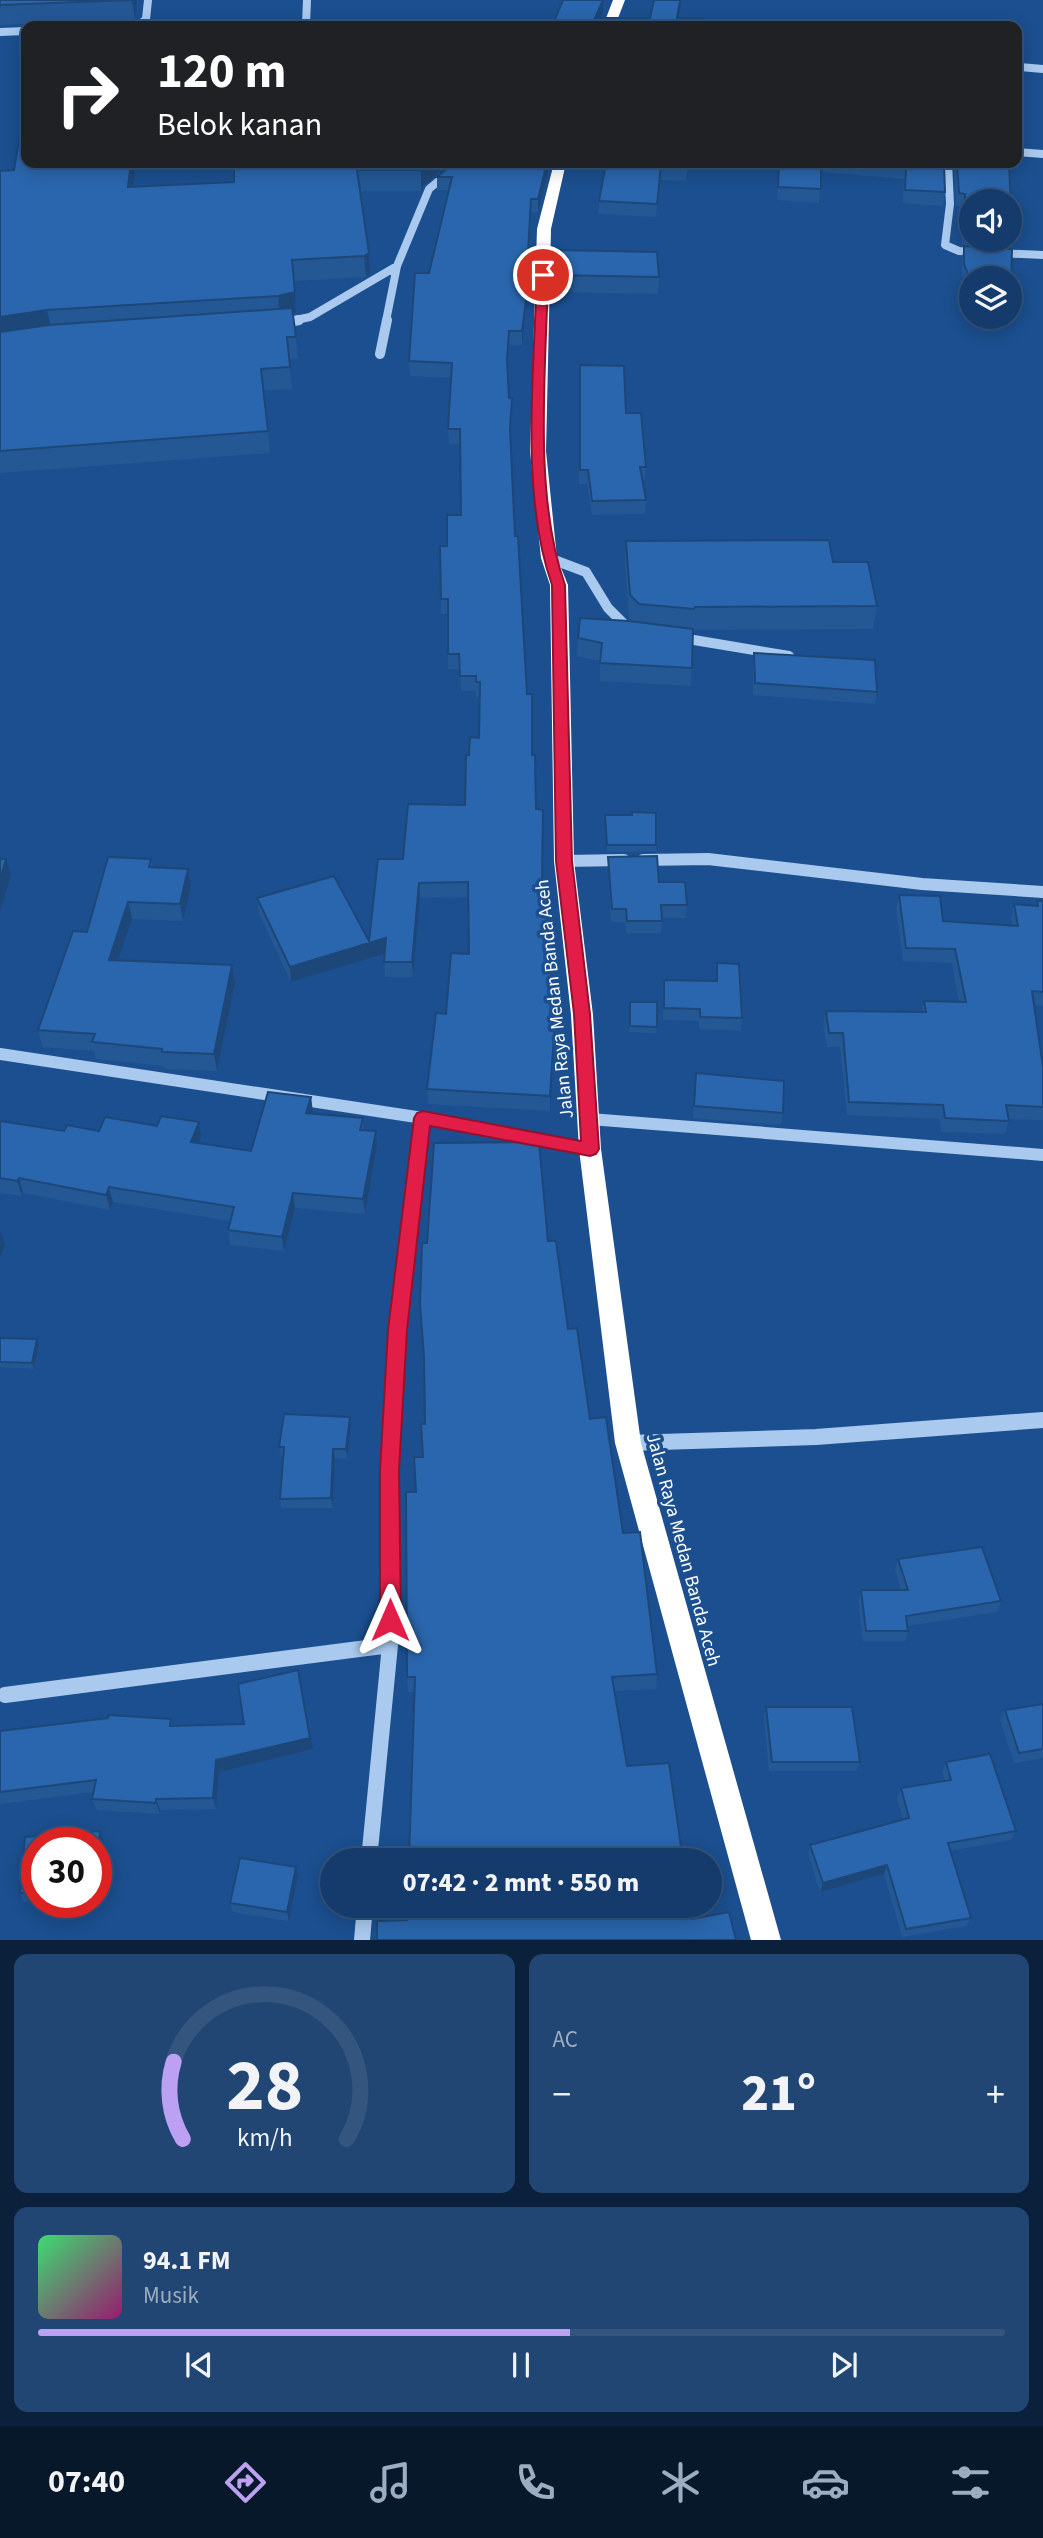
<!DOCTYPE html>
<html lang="id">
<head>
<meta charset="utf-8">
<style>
  :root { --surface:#143b6b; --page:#214673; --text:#f1f3f6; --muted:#9dadc1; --line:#33557e; --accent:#bca0f2 }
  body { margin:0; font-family:"Source Sans 3",sans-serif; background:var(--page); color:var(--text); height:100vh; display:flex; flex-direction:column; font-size:26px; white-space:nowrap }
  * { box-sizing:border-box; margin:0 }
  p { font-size:23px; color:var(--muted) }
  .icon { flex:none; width:38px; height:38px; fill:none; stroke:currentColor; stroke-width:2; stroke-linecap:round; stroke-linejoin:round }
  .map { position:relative; height:1940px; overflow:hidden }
  .panel { display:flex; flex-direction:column; gap:14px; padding:14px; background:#0b203b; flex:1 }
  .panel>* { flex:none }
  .hud { position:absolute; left:21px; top:21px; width:1001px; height:147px; border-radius:14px; box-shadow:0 4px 18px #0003,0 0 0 2px var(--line); background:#202124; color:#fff; overflow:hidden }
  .tools { position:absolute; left:959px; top:189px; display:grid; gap:14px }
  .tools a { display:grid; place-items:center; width:63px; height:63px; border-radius:50%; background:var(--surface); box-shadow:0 4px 18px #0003,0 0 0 2px var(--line); font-size:35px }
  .speed { position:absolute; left:21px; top:1827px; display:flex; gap:14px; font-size:35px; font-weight:700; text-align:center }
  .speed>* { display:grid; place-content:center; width:91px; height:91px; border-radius:50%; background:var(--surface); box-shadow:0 4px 18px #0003,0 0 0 2px var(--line); line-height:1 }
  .speed .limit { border:10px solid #d22; background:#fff; color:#111 }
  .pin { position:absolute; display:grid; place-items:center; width:60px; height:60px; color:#fff; margin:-30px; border:4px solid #fff; border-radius:50%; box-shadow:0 2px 7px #0007 }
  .me { position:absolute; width:77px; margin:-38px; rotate:0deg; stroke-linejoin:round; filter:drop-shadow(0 0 5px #0008) }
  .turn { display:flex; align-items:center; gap:24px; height:147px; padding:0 21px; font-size:32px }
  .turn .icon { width:91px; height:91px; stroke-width:2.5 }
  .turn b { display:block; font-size:49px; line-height:60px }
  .big { font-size:52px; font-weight:800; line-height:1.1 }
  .panel .tile { flex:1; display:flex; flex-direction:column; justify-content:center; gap:10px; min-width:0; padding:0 24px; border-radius:14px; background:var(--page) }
  .panel .dial { align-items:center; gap:0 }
  .dial svg { height:182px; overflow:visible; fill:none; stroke:var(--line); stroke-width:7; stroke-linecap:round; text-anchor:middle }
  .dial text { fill:var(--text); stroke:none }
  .song { display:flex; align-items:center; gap:21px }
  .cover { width:84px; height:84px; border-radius:10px; background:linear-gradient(135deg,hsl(140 70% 55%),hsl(320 70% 35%)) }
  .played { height:7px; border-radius:4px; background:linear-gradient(90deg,var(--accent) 55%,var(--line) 55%) }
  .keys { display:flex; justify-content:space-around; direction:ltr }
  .heat { display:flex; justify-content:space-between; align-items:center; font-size:38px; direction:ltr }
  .panel .tiles { flex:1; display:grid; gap:14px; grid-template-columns:1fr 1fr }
  .tile:last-child { grid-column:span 2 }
  .trip { position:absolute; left:320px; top:1848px; width:402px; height:70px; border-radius:35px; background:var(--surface); box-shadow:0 4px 18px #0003,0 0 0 2px var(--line); font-weight:800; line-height:70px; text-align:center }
  .dock { display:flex; height:112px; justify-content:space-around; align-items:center; background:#08182b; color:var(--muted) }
  .dock .icon { width:49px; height:49px }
  .dock .current { color:var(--accent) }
  .dock b { font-size:32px; color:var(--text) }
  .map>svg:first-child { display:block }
</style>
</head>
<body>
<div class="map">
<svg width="1043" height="1940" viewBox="0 0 1043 1940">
  <rect width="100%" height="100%" fill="#1b4f8f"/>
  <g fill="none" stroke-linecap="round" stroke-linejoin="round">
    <path stroke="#a9c9ee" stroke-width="8" d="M 138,26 L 146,19 L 148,0
      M 249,26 L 306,24 L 307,0
      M 0,32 L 26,31
      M 1020,67 L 1043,69
      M 1017,152 L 1043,154
      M 948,163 L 950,204 L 945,245 L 959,251 L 980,252
      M 998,253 L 1043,255
      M 291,321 L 310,317 L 397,266
      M 386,321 L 397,266 L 429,189 L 460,163"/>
    <path stroke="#a9c9ee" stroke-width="10" d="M 279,324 L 299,320
      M 380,354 L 387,320
      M 549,558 L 586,572 L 608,608 L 631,631
      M 676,637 L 789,656"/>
    <path stroke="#a9c9ee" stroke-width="12" d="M 643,860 L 708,859 L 922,884 L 1043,892
      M 564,861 L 624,860
      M 0,1054 L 423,1118 L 590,1149
      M 590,1119 L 1043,1155
      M 405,1261 L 423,1118"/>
    <path stroke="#a9c9ee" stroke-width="16" d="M 628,1443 L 816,1437 L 1043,1420
      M 5,1695 L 390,1645
      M 369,1860 L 390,1645 L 389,1470 L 397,1330 L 406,1260
      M 362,1940 L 365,1906"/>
    <path fill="#fff" fill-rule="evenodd" d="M 613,0 L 625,0 L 615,26 L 603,26 Z
      M 554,163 L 566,163 L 551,229 L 546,451 L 557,558 L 568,585 L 574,861 L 593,1015 L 601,1149 L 641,1443 L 781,1940 L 751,1940 L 615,1443 L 579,1149 L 571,1015 L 554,861 L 550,585 L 541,558 L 530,451 L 537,229 Z"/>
  </g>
  <path fill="#245895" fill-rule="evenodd" d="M 0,0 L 137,0 L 135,20 L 0,25 Z
    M 342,163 L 450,163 L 425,184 L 421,191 L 360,191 L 370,274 L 366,277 L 294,281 L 296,313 L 293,314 L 298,358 L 289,359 L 292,389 L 264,391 L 270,453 L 0,473 L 0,171 L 35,169 L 134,187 L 234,182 L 342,164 Z
    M 550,163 L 538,213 L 531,212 L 529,253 L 533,253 L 532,292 L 528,292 L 522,345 L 509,345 L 508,369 L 509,398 L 512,413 L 510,439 L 515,536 L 542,886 L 551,1019 L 555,1034 L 550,1111 L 428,1104 L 427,1089 L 446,1014 L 469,954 L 468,897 L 420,898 L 413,977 L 385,977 L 384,954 L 291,982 L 259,914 L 257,898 L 369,941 L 403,859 L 465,805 L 469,755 L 479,738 L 480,697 L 476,697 L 476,691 L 461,691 L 460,669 L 448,669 L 448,614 L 441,614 L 441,599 L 447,546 L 461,515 L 460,444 L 449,444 L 448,429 L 451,378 L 410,376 L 409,361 L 429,273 L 449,190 L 437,190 L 437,177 Z
    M 606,163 L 688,163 L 686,181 L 660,180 L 656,217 L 599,214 L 599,201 Z
    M 743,163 L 944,163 L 945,192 L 943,206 L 903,203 L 904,179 L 821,172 L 819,203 L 777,200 L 779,168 L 743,167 Z
    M 955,163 L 1009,163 L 1012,233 L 1010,247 L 962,245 L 963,207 L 956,206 ZM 971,201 L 1010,201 L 1010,240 L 971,240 Z
    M 964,246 L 1012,249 L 1011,290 L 1010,298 L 1010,278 L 971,278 L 971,298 L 962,276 L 962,258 Z
    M 553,250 L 659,277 L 658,294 L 552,292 Z
    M 580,365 L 646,467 L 645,480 L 642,480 L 646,500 L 645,514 L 592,515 L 587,484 L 579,484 Z
    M 626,541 L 833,562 L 877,606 L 873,629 L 693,630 L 691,686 L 600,681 L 600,661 L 577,656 L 578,638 L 631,621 L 629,618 L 625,564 Z
    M 754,653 L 877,692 L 875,704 L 753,695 L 753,665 Z
    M 656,813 L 656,851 L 607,852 L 605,815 L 632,815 Z
    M 608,857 L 659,882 L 687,905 L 686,918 L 662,918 L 661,933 L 626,933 L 625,922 L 611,922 L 608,869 Z
    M 151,859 L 153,867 L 188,869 L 191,886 L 183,921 L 132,919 L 118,961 L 232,965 L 235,983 L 217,1071 L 165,1069 L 164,1066 L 96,1059 L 94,1051 L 43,1047 L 38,1030 L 87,932 Z
    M 899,895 L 943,921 L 1012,926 L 1011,918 L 1014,904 L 1035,905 L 1037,901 L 1043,901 L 1043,1006 L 1034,1005 L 1043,1067 L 1043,1120 L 1009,1119 L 1005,1134 L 941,1132 L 940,1119 L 847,1115 L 840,1047 L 827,1047 L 823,1025 L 826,1011 L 922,1012 L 924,1001 L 959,1002 L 952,963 L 903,961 L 896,909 Z
    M 717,963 L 742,1018 L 741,1031 L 699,1029 L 699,1021 L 663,1020 L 664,980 L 716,981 Z
    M 629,1008 L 657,1027 L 656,1033 L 629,1032 Z
    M 696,1073 L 783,1113 L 781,1125 L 693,1118 Z
    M 311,1097 L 312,1114 L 363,1118 L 364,1130 L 376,1131 L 377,1146 L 365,1214 L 295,1208 L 284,1251 L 230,1245 L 228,1230 L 230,1221 L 113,1202 L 110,1210 L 23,1193 L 22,1196 L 0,1193 L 0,1121 L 64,1131 L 99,1131 L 201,1137 L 199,1143 L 251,1151 Z
    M 548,1241 L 590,1419 L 623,1533 L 657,1674 L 656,1689 L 615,1691 L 627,1766 L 683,1860 L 415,1692 L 408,1692 L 407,1677 L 416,1492 L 423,1457 L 425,1424 Z
    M 0,1338 L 39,1345 L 34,1369 L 0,1367 Z
    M 351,1426 L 347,1459 L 335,1458 L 333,1508 L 281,1508 L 280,1499 L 283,1456 L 281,1456 L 279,1447 Z
    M 898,1559 L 1001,1601 L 997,1612 L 908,1626 L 908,1631 L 905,1641 L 863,1641 L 858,1601 L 861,1590 L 901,1590 L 895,1570 Z
    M 1043,1704 L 1043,1758 L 1014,1763 L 1000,1720 L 1005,1710 Z
    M 766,1707 L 860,1762 L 856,1771 L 769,1771 L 764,1717 Z
    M 171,1719 L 173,1726 L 313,1749 L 219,1772 L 216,1809 L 160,1810 L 160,1814 L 97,1810 L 92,1799 L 93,1792 L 0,1804 L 0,1731 Z
    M 946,1762 L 1016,1831 L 1011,1840 L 950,1851 L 971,1918 L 966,1926 L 902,1937 L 884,1874 L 820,1892 L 808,1854 L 810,1845 L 903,1819 L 897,1798 L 901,1788 L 945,1781 L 942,1771 Z
    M 100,1831 L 104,1841 L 100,1896 L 96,1897 L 96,1843 L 37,1843 L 37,1901 L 24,1902 L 20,1893 L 25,1837 Z
    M 296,1867 L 298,1876 L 289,1921 L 233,1912 L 230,1903 Z"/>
  <path fill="#1d4779" d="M 132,0 L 137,0 L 135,20 Z
    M 603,0 L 603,12 L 597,26 L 595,18 Z
    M 680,0 L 682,0 L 677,26 L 677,18 Z
    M 131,163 L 136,163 L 131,207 L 128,187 Z
    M 425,163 L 450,163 L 425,184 L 421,191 L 421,170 Z
    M 547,163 L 550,163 L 538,213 L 538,199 Z
    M 369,253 L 370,274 L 366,277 L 364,256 Z
    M 529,278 L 528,292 L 522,345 L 522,331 Z
    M 295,292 L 296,313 L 280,317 L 278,296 Z
    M 47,310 L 52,332 L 0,338 L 0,317 Z
    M 6,859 L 11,875 L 0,912 L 0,881 Z
    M 188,869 L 191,886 L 183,921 L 180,904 Z
    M 419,883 L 420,898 L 413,977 L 412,962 Z
    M 128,902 L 132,919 L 112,978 L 109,960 Z
    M 386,938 L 387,953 L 291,982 L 290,967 Z
    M 232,965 L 235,983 L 217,1071 L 214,1054 Z
    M 555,1019 L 555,1034 L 550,1111 L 550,1096 Z
    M 311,1097 L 313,1112 L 308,1128 L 306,1113 Z
    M 199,1122 L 201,1137 L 194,1157 L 191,1142 Z
    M 376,1131 L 377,1146 L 365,1214 L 363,1199 Z
    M 19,1178 L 23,1193 L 22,1196 L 17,1181 Z
    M 109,1187 L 113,1202 L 110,1210 L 106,1195 Z
    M 293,1193 L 295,1208 L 284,1251 L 282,1237 Z
    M 0,1230 L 5,1245 L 0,1257 Z
    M 37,1339 L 39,1345 L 34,1369 L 32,1363 Z
    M 350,1417 L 351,1426 L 347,1459 L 346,1449 Z
    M 333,1449 L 335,1458 L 333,1508 L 331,1498 Z
    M 298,1670 L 313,1749 L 219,1772 L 216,1809 L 213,1798 L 216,1760 Z
    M 156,1799 L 160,1810 L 160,1814 L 156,1803 Z
    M 100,1831 L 104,1841 L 100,1896 L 96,1888 Z
    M 887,1865 L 884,1874 L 820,1892 L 823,1883 Z
    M 296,1867 L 298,1876 L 289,1921 L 287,1912 Z"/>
  <path fill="#2a66ad" stroke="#1d4779" stroke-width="2" d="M 0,0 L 132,0 L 0,5 Z
    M 563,0 L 603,0 L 595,18 L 650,18 L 654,0 L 680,0 L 677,18 L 703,18 L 705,26 L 552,26 Z
    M 23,117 L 26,131 L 26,163 L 34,163 L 35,169 L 95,166 L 95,163 L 131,163 L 128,187 L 234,182 L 234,169 L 342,164 L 342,163 L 425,163 L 421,170 L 357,170 L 369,253 L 364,256 L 292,260 L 295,292 L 278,296 L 47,310 L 0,317 L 0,171 L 14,170 Z
    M 454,163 L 547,163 L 538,199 L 531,199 L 528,253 L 533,253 L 532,278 L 529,278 L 522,331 L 509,331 L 507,360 L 509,398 L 512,398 L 510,429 L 515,536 L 518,536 L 527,694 L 532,694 L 532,755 L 535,755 L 536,809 L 543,810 L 542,886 L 548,886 L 550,905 L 553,956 L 550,1019 L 555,1019 L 550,1096 L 427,1089 L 436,1013 L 446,1014 L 451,953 L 469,954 L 468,882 L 419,883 L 412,962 L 384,962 L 386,938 L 290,967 L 257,898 L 334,876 L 369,941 L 378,859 L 403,859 L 408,804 L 465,805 L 466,755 L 469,755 L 470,737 L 479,738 L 480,682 L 476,682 L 476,676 L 460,676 L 459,654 L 448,654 L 448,599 L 441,599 L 440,546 L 447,546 L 447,515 L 461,515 L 460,429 L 448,429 L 452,363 L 409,361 L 415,273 L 429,273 L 452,177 L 437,177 Z
    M 606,163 L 687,163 L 687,168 L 661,166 L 657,204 L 599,201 Z
    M 779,163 L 821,163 L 821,189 L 778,187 Z
    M 869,163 L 944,163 L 945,192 L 905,190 L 906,166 Z
    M 957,163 L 1009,163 L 1012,233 L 1010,233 L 1010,201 L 971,201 L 971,231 L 965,231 L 965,194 L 959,193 Z
    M 964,246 L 1012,249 L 1011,290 L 1010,290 L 1010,278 L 971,278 L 971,282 L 964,264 Z
    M 553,250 L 657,252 L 659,277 L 552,275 Z
    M 292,308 L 296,337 L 287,337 L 290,367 L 261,369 L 268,431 L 0,451 L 0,332 L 49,325 Z
    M 580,365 L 624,366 L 626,413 L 641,413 L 646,467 L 640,467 L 646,500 L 592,501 L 588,470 L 580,470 Z
    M 829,540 L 833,562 L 868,562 L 877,606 L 695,607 L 694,609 L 639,604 L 630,595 L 626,541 Z
    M 580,618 L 629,621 L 693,629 L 692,668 L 600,663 L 602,643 L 578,638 Z
    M 754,653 L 875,660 L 877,692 L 755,683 Z
    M 632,812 L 656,813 L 656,845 L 607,845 L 605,815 L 632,815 Z
    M 657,856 L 659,882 L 685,882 L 687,905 L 661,905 L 662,921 L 627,921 L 626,909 L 612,909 L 608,857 Z
    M 108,857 L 151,859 L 149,867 L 188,869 L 180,904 L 128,902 L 109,960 L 232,965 L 214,1054 L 162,1052 L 162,1049 L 92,1042 L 95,1034 L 38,1030 L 73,931 L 87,932 Z
    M 0,859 L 6,859 L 0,881 Z
    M 899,895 L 940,896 L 943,921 L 1018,926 L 1014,904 L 1038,906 L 1037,901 L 1043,901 L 1043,992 L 1032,991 L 1043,1067 L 1043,1107 L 1006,1105 L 1009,1121 L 945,1118 L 943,1105 L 849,1102 L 843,1033 L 829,1033 L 826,1011 L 926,1012 L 924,1001 L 966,1002 L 955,949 L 906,948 Z
    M 717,963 L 739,964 L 742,1018 L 700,1017 L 700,1009 L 664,1008 L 664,980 L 717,981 Z
    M 630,1002 L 657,1002 L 657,1027 L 630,1026 Z
    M 696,1073 L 784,1081 L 783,1113 L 694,1106 Z
    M 268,1092 L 311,1097 L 306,1113 L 363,1118 L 360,1130 L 376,1131 L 363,1199 L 293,1193 L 282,1237 L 228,1230 L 234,1207 L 109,1187 L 106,1195 L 19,1178 L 17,1181 L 0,1178 L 0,1121 L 64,1131 L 67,1125 L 99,1131 L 105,1117 L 157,1126 L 161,1116 L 199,1122 L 191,1142 L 251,1151 Z
    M 539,1142 L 548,1241 L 556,1241 L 568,1329 L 577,1328 L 590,1419 L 606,1417 L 623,1533 L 640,1532 L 657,1674 L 612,1677 L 627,1766 L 669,1763 L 683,1860 L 409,1860 L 415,1677 L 407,1677 L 406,1492 L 416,1492 L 414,1457 L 423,1457 L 421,1424 L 425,1424 L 424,1357 L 420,1303 L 422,1243 L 427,1243 L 434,1143 Z
    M 0,1338 L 37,1339 L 32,1363 L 0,1362 Z
    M 284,1414 L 350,1417 L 346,1449 L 333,1449 L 331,1498 L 280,1499 L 284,1447 L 279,1447 Z
    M 982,1547 L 1001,1601 L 906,1616 L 908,1631 L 866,1631 L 861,1590 L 908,1590 L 898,1559 Z
    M 298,1670 L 310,1738 L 216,1760 L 213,1798 L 156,1799 L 156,1803 L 92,1799 L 96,1780 L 0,1792 L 0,1731 L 108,1718 L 109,1715 L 171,1719 L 170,1726 L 244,1724 L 238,1684 Z
    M 1043,1704 L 1043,1749 L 1019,1753 L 1005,1710 Z
    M 766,1707 L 852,1707 L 860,1762 L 772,1762 Z
    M 990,1754 L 1016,1831 L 948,1843 L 971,1918 L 906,1929 L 887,1865 L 823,1883 L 810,1845 L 909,1818 L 901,1788 L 951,1780 L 946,1762 Z
    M 100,1831 L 96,1888 L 96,1843 L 37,1843 L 37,1892 L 20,1893 L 25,1837 Z
    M 240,1858 L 296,1867 L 287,1912 L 230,1903 Z
    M 407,1906 L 689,1906 L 691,1919 L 729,1912 L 736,1940 L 377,1940 L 377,1921 L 407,1920 Z"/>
  <path fill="#e11d48" stroke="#92132f" stroke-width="2" d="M 543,272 L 548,275 C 546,370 533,495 565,585 L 572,861 L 590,1014 L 599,1149 L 596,1154 L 590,1156 L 430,1126 L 407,1330 L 399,1470 L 401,1620 L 398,1627 L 390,1630 L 383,1627 L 380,1620 L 380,1470 L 388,1330 L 414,1118 L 417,1113 L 423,1111 L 581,1141 L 574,1014 L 556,861 L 552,585 C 520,495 534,370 537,275 Z"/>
  <g text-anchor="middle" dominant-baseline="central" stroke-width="7" stroke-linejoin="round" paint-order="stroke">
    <g font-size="19" fill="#fff" stroke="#1b4f8f">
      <text transform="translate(555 999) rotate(-96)">Jalan Raya Medan Banda Aceh</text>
      <text transform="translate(683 1550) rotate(75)">Jalan Raya Medan Banda Aceh</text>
    </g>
  </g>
</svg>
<div class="tools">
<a><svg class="icon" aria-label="sound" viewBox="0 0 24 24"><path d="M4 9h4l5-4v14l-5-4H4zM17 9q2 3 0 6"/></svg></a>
<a><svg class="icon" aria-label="layers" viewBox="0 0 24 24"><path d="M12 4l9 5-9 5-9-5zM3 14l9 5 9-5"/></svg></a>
</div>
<div class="speed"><div class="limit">30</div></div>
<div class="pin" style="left:543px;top:275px;background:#d93025"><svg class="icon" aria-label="arrive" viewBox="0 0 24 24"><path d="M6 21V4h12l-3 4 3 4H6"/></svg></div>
<svg class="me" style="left:390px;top:1620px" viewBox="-20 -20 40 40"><path d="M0-17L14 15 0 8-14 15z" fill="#e11d48" stroke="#fff" stroke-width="4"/></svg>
<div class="trip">07:42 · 2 mnt · 550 m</div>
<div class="hud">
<div class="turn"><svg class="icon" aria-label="right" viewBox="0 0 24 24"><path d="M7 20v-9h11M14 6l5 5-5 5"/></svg><div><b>120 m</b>Belok kanan</div></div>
</div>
</div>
<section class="panel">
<div class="tiles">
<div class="tile dial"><svg viewBox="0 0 100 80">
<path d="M14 69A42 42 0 1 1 86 69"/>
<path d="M14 69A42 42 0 0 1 10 35" stroke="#bca0f2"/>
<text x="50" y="56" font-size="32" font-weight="700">28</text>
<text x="50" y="72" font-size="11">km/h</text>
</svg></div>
<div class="tile"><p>AC</p>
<div class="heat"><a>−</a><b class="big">21°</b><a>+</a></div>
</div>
<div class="tile">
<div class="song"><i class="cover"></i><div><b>94.1 FM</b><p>Musik</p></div></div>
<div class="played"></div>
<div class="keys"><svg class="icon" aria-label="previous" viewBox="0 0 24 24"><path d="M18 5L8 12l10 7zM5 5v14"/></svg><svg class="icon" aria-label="pause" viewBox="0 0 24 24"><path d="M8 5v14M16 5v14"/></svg><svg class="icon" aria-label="next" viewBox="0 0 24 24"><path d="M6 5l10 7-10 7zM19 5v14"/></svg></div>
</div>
</div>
</section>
<nav class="dock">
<b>07:40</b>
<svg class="icon current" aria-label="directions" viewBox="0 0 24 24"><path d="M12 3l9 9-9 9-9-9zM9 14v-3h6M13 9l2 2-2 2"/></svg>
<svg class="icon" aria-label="music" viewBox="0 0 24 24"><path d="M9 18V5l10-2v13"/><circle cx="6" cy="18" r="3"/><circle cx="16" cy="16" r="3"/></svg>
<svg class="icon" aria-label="phone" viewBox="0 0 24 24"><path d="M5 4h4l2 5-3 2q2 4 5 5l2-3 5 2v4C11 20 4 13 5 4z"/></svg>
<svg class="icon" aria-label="climate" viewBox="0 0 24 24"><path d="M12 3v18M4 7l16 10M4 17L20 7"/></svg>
<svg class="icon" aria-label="car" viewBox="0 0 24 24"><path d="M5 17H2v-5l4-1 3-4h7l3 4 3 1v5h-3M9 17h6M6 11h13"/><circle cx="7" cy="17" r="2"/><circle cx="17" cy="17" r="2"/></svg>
<svg class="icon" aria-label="filters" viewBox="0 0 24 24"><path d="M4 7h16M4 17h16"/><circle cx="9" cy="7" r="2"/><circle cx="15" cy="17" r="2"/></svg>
</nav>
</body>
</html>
